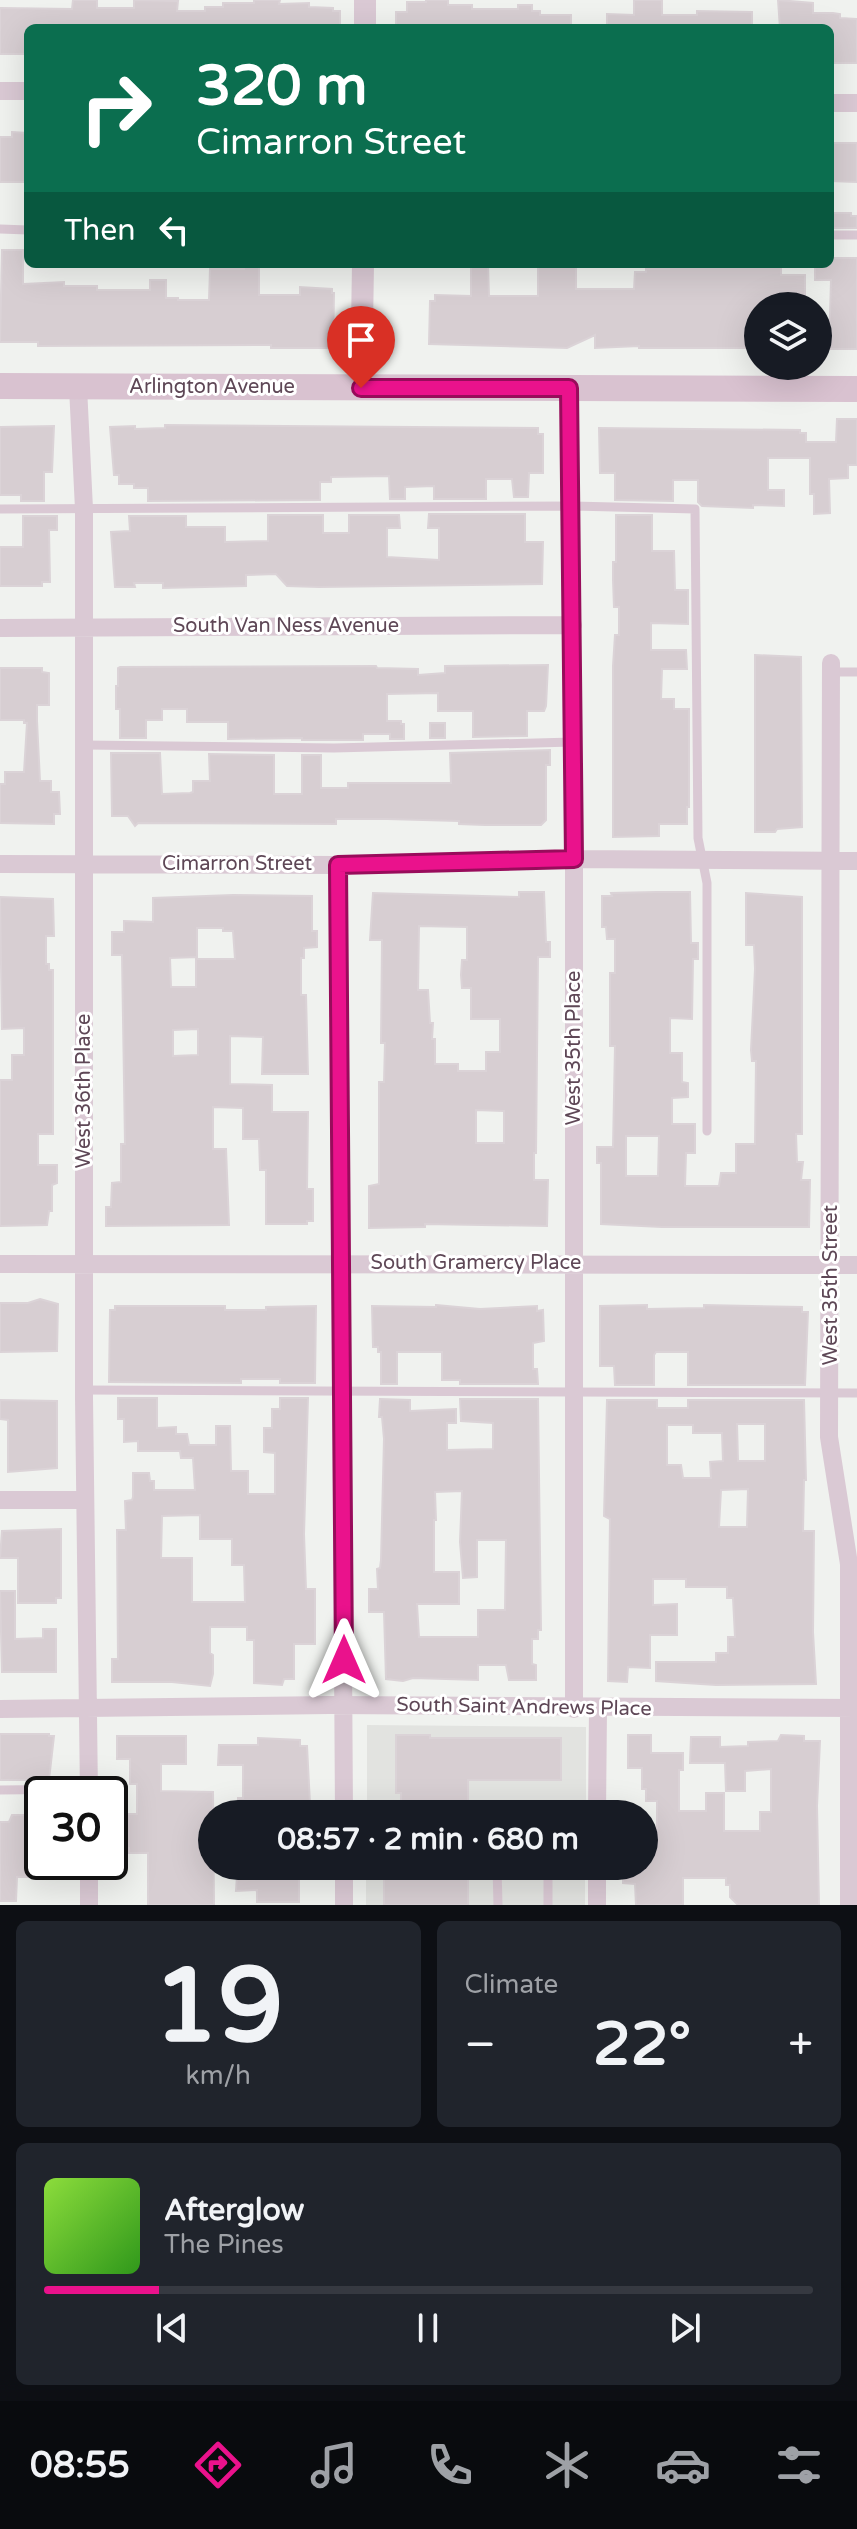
<!DOCTYPE html>
<html lang="en">
<head>
<meta charset="utf-8">
<style>
  :root { --surface:#171b24; --page:#20242c; --text:#f1f3f6; --muted:#9ea1a6; --line:#363941; --accent:#ea128c }
  body { margin:0; font-family:"Varela Round",sans-serif; background:var(--page); color:var(--text); height:100vh; display:flex; flex-direction:column; font-size:30px; white-space:nowrap }
  * { box-sizing:border-box; margin:0 }
  p { font-size:26px; color:var(--muted) }
  .icon { flex:none; width:44px; height:44px; fill:none; stroke:currentColor; stroke-width:2; stroke-linecap:round; stroke-linejoin:round }
  .map { position:relative; height:1905px; overflow:hidden }
  .panel { display:flex; flex-direction:column; gap:16px; padding:16px; background:#0d0f14; flex:1 }
  .panel>* { flex:none }
  .top-card { position:absolute; left:24px; top:24px; width:810px; height:244px; border-radius:12px; box-shadow:0 8px 32px #0002; background:#0b6e4f; color:#fff; overflow:hidden }
  .buttons { position:absolute; left:744px; top:292px; display:grid; gap:16px }
  .buttons a { display:grid; place-items:center; width:88px; height:88px; border-radius:50%; background:var(--surface); box-shadow:0 8px 32px #0002; font-size:40px }
  .speed { position:absolute; left:24px; top:1776px; display:flex; gap:16px; font-size:40px; font-weight:700; text-align:center }
  .speed>* { display:grid; place-content:center; width:104px; height:104px; border-radius:50%; background:var(--surface); box-shadow:0 8px 32px #0002; line-height:1 }
  .speed .limit { border:4px solid #111; border-radius:12px; background:#fff; color:#111 }
  .pin { position:absolute; display:grid; place-items:center; width:68px; height:68px; color:#fff; margin:-82px -34px; border-radius:50% 50% 50% 0; rotate:-45deg; box-shadow:0 0 8px #0007 }
  .pin .icon { rotate:45deg }
  .me { position:absolute; width:88px; margin:-44px; rotate:0deg; stroke-linejoin:round; filter:drop-shadow(0 0 6px #0008) }
  .turn { display:flex; align-items:center; gap:28px; height:168px; padding:0 40px; font-size:36px }
  .turn .icon { width:104px; height:104px; stroke-width:2.5 }
  .turn b { display:block; font-size:56px; line-height:68px }
  .then { display:flex; align-items:center; height:76px; padding:0 40px; background:#0003; gap:16px; font-size:30px }
  .big { font-size:60px; font-weight:700; line-height:1.1 }
  .panel .tile { flex:1; display:flex; flex-direction:column; justify-content:center; gap:12px; min-width:0; padding:0 28px; border-radius:12px; background:var(--page) }
  .panel .dial { align-items:center; gap:0 }
  .dial b { font-size:104px; line-height:1 }
  .song { display:flex; align-items:center; gap:24px }
  .cover { width:96px; height:96px; border-radius:12px; background:linear-gradient(135deg,hsl(90 70% 55%),hsl(110 70% 35%)) }
  .played { height:8px; border-radius:4px; background:linear-gradient(90deg,var(--accent) 15%,var(--line) 15%) }
  .keys { display:flex; justify-content:space-around; direction:ltr }
  .heat { display:flex; justify-content:space-between; align-items:center; font-size:44px; direction:ltr }
  .panel .tiles { flex:1; display:grid; gap:16px; grid-template-columns:1fr 1fr }
  .tile:last-child { grid-column:span 2 }
  .trip { position:absolute; left:198px; top:1800px; width:460px; height:80px; border-radius:40px; background:var(--surface); box-shadow:0 8px 32px #0002; font-weight:700; line-height:80px; text-align:center }
  .tabs { display:flex; height:128px; justify-content:space-around; align-items:center; background:#090b0e; color:var(--muted) }
  .tabs .icon { width:56px; height:56px }
  .tabs .on { color:var(--accent) }
  .tabs b { font-size:36px; color:var(--text) }
  .map>svg:first-child { display:block }
</style>
</head>
<body>
<div class="map">
<svg width="857" height="1905" viewBox="0 0 857 1905">
  <rect width="100%" height="100%" fill="#f0f2ef"/>
  <path fill="#e2e3e0" d="M 367,1725 L 586,1727 L 586,1814 L 367,1814 Z
    M 366,1866 L 585,1866 L 585,1905 L 366,1905 Z"/>
  <path fill="#d7ced2" stroke="#dbd3d7" stroke-width="2" fill-rule="evenodd" d="M 73,0 L 97,0 L 97,8 L 134,8 L 134,0 L 178,1 L 177,11 L 205,11 L 205,7 L 223,7 L 223,3 L 254,3 L 254,0 L 280,0 L 279,4 L 309,3 L 309,7 L 333,8 L 333,11 L 340,11 L 340,28 L 28,28 L 26,54 L 0,54 L 0,8 L 72,9 Z
    M 426,0 L 448,0 L 448,5 L 472,5 L 472,9 L 518,9 L 518,5 L 532,5 L 532,11 L 540,11 L 540,15 L 571,15 L 571,28 L 396,28 L 396,12 L 407,12 L 407,2 L 426,2 Z
    M 634,0 L 662,0 L 662,15 L 697,15 L 697,11 L 752,12 L 752,28 L 607,28 L 607,14 L 634,15 Z
    M 778,0 L 813,3 L 813,13 L 833,13 L 840,14 L 840,18 L 857,19 L 857,63 L 830,63 L 830,28 L 780,28 Z
    M 12,132 L 27,133 L 28,182 L 0,182 L 0,137 L 12,137 Z
    M 830,143 L 857,143 L 857,182 L 830,181 Z
    M 830,213 L 851,213 L 851,216 L 857,216 L 857,228 L 830,228 Z
    M 2,250 L 23,250 L 23,284 L 64,282 L 64,286 L 97,286 L 97,290 L 150,290 L 150,280 L 166,280 L 166,298 L 178,298 L 178,300 L 209,300 L 210,269 L 244,269 L 244,264 L 259,264 L 259,295 L 300,295 L 300,287 L 332,289 L 332,293 L 334,293 L 333,348 L 271,348 L 271,345 L 38,346 L 38,342 L 0,342 Z
    M 830,258 L 857,258 L 857,349 L 829,349 L 831,280 L 815,280 L 815,264 L 830,264 Z
    M 471,264 L 488,264 L 489,296 L 538,296 L 538,264 L 576,265 L 576,289 L 634,289 L 635,272 L 646,272 L 646,269 L 669,269 L 669,264 L 781,264 L 781,275 L 805,275 L 805,306 L 758,306 L 758,348 L 639,348 L 639,346 L 595,348 L 595,335 L 567,348 L 429,344 L 430,301 L 435,301 L 435,295 L 471,296 Z
    M 837,419 L 857,419 L 857,465 L 848,465 L 848,478 L 829,479 L 830,513 L 814,514 L 814,494 L 810,494 L 810,458 L 768,458 L 768,490 L 784,490 L 784,506 L 753,505 L 753,508 L 702,506 L 698,502 L 698,480 L 673,480 L 673,501 L 615,500 L 615,473 L 600,473 L 599,428 L 800,430 L 800,433 L 806,433 L 806,442 L 836,442 Z
    M 165,425 L 538,428 L 538,434 L 543,434 L 543,473 L 529,473 L 528,497 L 514,497 L 512,479 L 486,479 L 486,499 L 434,499 L 434,486 L 405,487 L 405,499 L 390,499 L 389,476 L 331,477 L 331,482 L 320,482 L 320,500 L 148,501 L 148,488 L 134,488 L 134,484 L 119,484 L 119,475 L 114,475 L 110,427 L 135,426 L 135,429 L 165,428 Z
    M 54,426 L 52,472 L 44,472 L 44,501 L 21,501 L 21,495 L 0,495 L 0,427 Z
    M 429,514 L 525,514 L 525,542 L 543,542 L 542,584 L 319,587 L 287,586 L 276,574 L 246,575 L 246,586 L 163,588 L 163,583 L 134,583 L 135,587 L 115,587 L 111,532 L 130,531 L 129,516 L 186,516 L 186,527 L 225,527 L 225,542 L 268,541 L 268,515 L 323,515 L 323,533 L 349,533 L 349,515 L 399,515 L 400,528 L 387,528 L 387,557 L 439,560 L 439,528 L 428,528 Z
    M 616,515 L 652,515 L 652,551 L 674,551 L 675,590 L 688,590 L 688,624 L 651,623 L 651,650 L 686,650 L 687,669 L 662,669 L 661,699 L 674,699 L 674,709 L 689,709 L 689,807 L 687,807 L 687,824 L 659,824 L 659,836 L 613,837 L 613,666 L 615,635 L 619,635 L 619,607 L 614,607 L 613,580 L 613,562 L 616,562 Z
    M 23,516 L 57,516 L 57,530 L 49,530 L 50,582 L 42,582 L 42,586 L 0,586 L 0,547 L 23,547 Z
    M 755,655 L 801,657 L 802,827 L 777,829 L 775,832 L 755,832 Z
    M 548,665 L 546,706 L 544,711 L 527,711 L 527,736 L 473,737 L 473,711 L 438,711 L 438,693 L 387,694 L 387,721 L 401,721 L 401,724 L 404,724 L 404,739 L 390,739 L 390,734 L 363,734 L 363,740 L 302,740 L 302,738 L 228,739 L 228,722 L 187,722 L 187,709 L 162,709 L 162,720 L 146,720 L 146,738 L 120,738 L 120,709 L 116,709 L 116,686 L 118,686 L 118,668 L 120,667 L 376,666 L 377,668 L 418,669 L 418,675 L 445,673 L 445,666 Z
    M 0,668 L 42,668 L 42,672 L 49,673 L 49,705 L 37,705 L 37,721 L 40,781 L 51,781 L 51,792 L 59,792 L 60,814 L 54,814 L 54,824 L 0,823 L 0,784 L 5,784 L 5,772 L 24,772 L 27,723 L 24,723 L 24,720 L 0,720 Z
    M 430,723 L 445,723 L 445,738 L 430,738 Z
    M 550,750 L 550,765 L 546,765 L 546,820 L 541,825 L 485,825 L 459,824 L 459,821 L 387,819 L 336,819 L 336,824 L 138,823 L 135,826 L 128,816 L 112,816 L 111,753 L 160,753 L 162,794 L 190,793 L 193,792 L 193,781 L 210,781 L 209,754 L 274,755 L 274,794 L 302,794 L 302,755 L 321,755 L 321,788 L 348,788 L 348,783 L 451,783 L 450,753 Z
    M 519,892 L 544,892 L 546,942 L 550,942 L 550,957 L 538,957 L 536,1153 L 534,1153 L 534,1180 L 548,1180 L 547,1226 L 425,1224 L 425,1227 L 369,1228 L 369,1186 L 379,1184 L 379,1082 L 384,1082 L 385,1043 L 381,1043 L 382,940 L 370,940 L 373,893 L 519,897 ZM 419,926 L 467,927 L 467,960 L 462,960 L 461,975 L 462,988 L 471,988 L 471,1019 L 500,1019 L 500,1052 L 486,1052 L 486,1071 L 458,1071 L 458,1064 L 435,1064 L 435,1039 L 432,1039 L 433,1023 L 430,1023 L 428,990 L 418,990 ZM 476,1110 L 504,1111 L 504,1143 L 476,1143 Z
    M 656,892 L 690,892 L 691,943 L 698,943 L 698,959 L 693,959 L 692,1019 L 670,1018 L 670,1053 L 682,1053 L 682,1082 L 688,1083 L 688,1097 L 672,1098 L 672,1124 L 695,1124 L 695,1153 L 686,1153 L 685,1186 L 719,1186 L 721,1173 L 736,1173 L 736,1144 L 755,1144 L 756,1061 L 752,1061 L 751,1050 L 755,969 L 754,945 L 746,945 L 746,893 L 802,897 L 802,1134 L 796,1134 L 797,1162 L 803,1162 L 801,1180 L 810,1180 L 809,1227 L 662,1227 L 601,1224 L 601,1163 L 597,1163 L 597,1147 L 613,1147 L 615,1046 L 610,1046 L 610,973 L 615,973 L 615,939 L 607,939 L 606,927 L 602,927 L 602,896 L 612,896 L 611,893 ZM 626,1136 L 659,1136 L 658,1176 L 626,1176 Z
    M 233,895 L 312,896 L 312,931 L 317,931 L 317,947 L 304,948 L 304,958 L 301,958 L 301,995 L 306,995 L 308,1074 L 262,1074 L 263,1037 L 230,1036 L 230,1084 L 272,1085 L 272,1112 L 308,1112 L 307,1189 L 313,1189 L 313,1221 L 307,1221 L 307,1224 L 266,1224 L 266,1170 L 260,1170 L 259,1139 L 243,1139 L 243,1108 L 213,1107 L 213,1149 L 226,1149 L 229,1225 L 106,1226 L 106,1207 L 111,1207 L 112,1183 L 121,1182 L 121,1144 L 125,1144 L 122,955 L 112,955 L 112,932 L 124,932 L 124,921 L 153,922 L 153,898 ZM 197,928 L 223,928 L 223,931 L 233,931 L 235,959 L 196,959 L 196,987 L 171,987 L 170,958 L 197,957 ZM 198,1029 L 198,1055 L 173,1056 L 173,1030 Z
    M 0,897 L 53,899 L 54,936 L 46,936 L 46,964 L 49,964 L 49,970 L 53,970 L 53,1134 L 38,1134 L 38,1165 L 57,1165 L 57,1183 L 52,1185 L 52,1211 L 49,1211 L 47,1225 L 0,1226 L 0,1080 L 12,1080 L 12,1055 L 24,1055 L 24,1028 L 2,1029 Z
    M 40,1299 L 58,1304 L 57,1351 L 0,1352 L 0,1303 L 28,1303 Z
    M 436,1305 L 480,1309 L 537,1306 L 537,1311 L 543,1310 L 544,1341 L 533,1343 L 533,1369 L 537,1369 L 538,1384 L 460,1384 L 460,1380 L 442,1380 L 442,1352 L 397,1352 L 397,1384 L 381,1384 L 381,1352 L 378,1352 L 378,1347 L 373,1347 L 372,1306 L 436,1307 Z
    M 647,1305 L 647,1309 L 704,1308 L 704,1305 L 802,1307 L 802,1312 L 808,1312 L 805,1385 L 688,1385 L 688,1352 L 656,1352 L 654,1355 L 654,1385 L 615,1385 L 614,1366 L 600,1366 L 600,1306 Z
    M 115,1306 L 225,1306 L 225,1310 L 266,1310 L 266,1307 L 316,1306 L 315,1383 L 280,1383 L 280,1379 L 241,1379 L 241,1383 L 109,1382 L 110,1310 L 115,1310 Z
    M 118,1398 L 157,1398 L 157,1428 L 176,1427 L 176,1434 L 187,1434 L 189,1445 L 216,1445 L 216,1426 L 230,1426 L 231,1471 L 248,1471 L 248,1494 L 275,1494 L 275,1453 L 264,1452 L 264,1428 L 272,1428 L 272,1409 L 280,1409 L 280,1398 L 308,1398 L 304,1534 L 306,1589 L 315,1589 L 315,1644 L 294,1644 L 294,1679 L 284,1679 L 282,1685 L 254,1683 L 254,1640 L 247,1640 L 247,1627 L 210,1627 L 210,1653 L 213,1655 L 213,1674 L 210,1686 L 172,1682 L 112,1682 L 112,1659 L 118,1659 L 117,1530 L 126,1530 L 125,1501 L 132,1500 L 133,1497 L 133,1473 L 149,1473 L 150,1481 L 154,1481 L 154,1490 L 195,1490 L 193,1458 L 181,1458 L 180,1451 L 138,1451 L 138,1441 L 124,1442 L 124,1419 L 118,1419 ZM 200,1515 L 200,1539 L 232,1539 L 232,1565 L 244,1565 L 245,1602 L 192,1602 L 192,1558 L 161,1558 L 162,1516 Z
    M 380,1399 L 410,1400 L 410,1411 L 456,1409 L 456,1423 L 447,1423 L 447,1450 L 493,1449 L 493,1423 L 461,1421 L 460,1399 L 538,1399 L 541,1630 L 538,1630 L 538,1639 L 532,1639 L 532,1664 L 536,1665 L 536,1680 L 509,1680 L 506,1665 L 478,1665 L 478,1680 L 413,1678 L 403,1681 L 386,1679 L 384,1612 L 369,1612 L 369,1589 L 378,1589 L 377,1569 L 380,1568 L 381,1560 L 384,1439 L 382,1417 L 379,1417 ZM 462,1491 L 460,1542 L 463,1578 L 477,1577 L 477,1540 L 506,1540 L 505,1610 L 478,1610 L 478,1637 L 419,1637 L 417,1604 L 459,1604 L 459,1572 L 434,1572 L 434,1520 L 436,1520 L 435,1492 Z
    M 0,1400 L 57,1401 L 57,1468 L 8,1472 L 8,1420 L 0,1419 Z
    M 607,1400 L 657,1400 L 657,1408 L 688,1408 L 688,1400 L 804,1400 L 806,1480 L 804,1480 L 803,1531 L 814,1531 L 813,1632 L 816,1684 L 716,1685 L 656,1681 L 656,1662 L 716,1662 L 716,1653 L 728,1653 L 728,1637 L 735,1637 L 733,1598 L 727,1598 L 727,1587 L 686,1587 L 686,1579 L 653,1579 L 653,1605 L 677,1604 L 677,1635 L 650,1635 L 650,1668 L 628,1667 L 627,1682 L 608,1681 L 610,1519 L 604,1516 ZM 737,1424 L 765,1424 L 765,1461 L 738,1461 ZM 667,1425 L 693,1425 L 693,1433 L 722,1433 L 723,1461 L 710,1462 L 711,1478 L 683,1478 L 681,1465 L 667,1465 ZM 748,1489 L 747,1527 L 719,1527 L 721,1490 Z
    M 61,1529 L 61,1598 L 56,1598 L 56,1603 L 18,1603 L 18,1558 L 0,1558 L 2,1531 Z
    M 0,1591 L 15,1591 L 15,1639 L 43,1638 L 43,1629 L 56,1629 L 56,1672 L 2,1672 Z
    M 0,1734 L 49,1734 L 49,1736 L 54,1736 L 49,1780 L 0,1780 Z
    M 396,1735 L 430,1735 L 430,1738 L 561,1738 L 561,1780 L 468,1780 L 468,1814 L 401,1814 L 401,1793 L 396,1793 Z
    M 628,1735 L 651,1735 L 651,1753 L 683,1753 L 683,1770 L 679,1770 L 679,1811 L 706,1811 L 706,1793 L 724,1793 L 724,1831 L 760,1831 L 760,1812 L 771,1812 L 771,1769 L 745,1771 L 745,1791 L 726,1791 L 725,1763 L 690,1763 L 691,1737 L 720,1737 L 720,1747 L 748,1746 L 748,1742 L 778,1741 L 781,1735 L 804,1736 L 804,1741 L 820,1741 L 817,1806 L 819,1905 L 738,1905 L 730,1897 L 730,1885 L 726,1885 L 726,1878 L 683,1878 L 683,1905 L 636,1905 L 635,1884 L 623,1883 L 623,1869 L 644,1869 L 644,1828 L 657,1828 L 657,1801 L 646,1801 L 646,1789 L 642,1789 L 642,1768 L 628,1768 Z
    M 117,1736 L 186,1736 L 186,1764 L 161,1764 L 161,1791 L 213,1792 L 214,1905 L 148,1905 L 148,1853 L 129,1853 L 129,1848 L 126,1848 L 126,1829 L 122,1829 L 122,1814 L 137,1814 L 137,1784 L 130,1784 L 130,1759 L 117,1759 Z
    M 258,1738 L 300,1740 L 300,1746 L 307,1746 L 310,1804 L 266,1804 L 266,1812 L 238,1811 L 238,1798 L 243,1798 L 243,1765 L 218,1765 L 219,1745 L 258,1745 Z
    M 12,1815 L 42,1815 L 42,1877 L 17,1877 L 16,1901 L 0,1901 L 0,1822 L 9,1822 Z
    M 384,1866 L 468,1866 L 468,1905 L 384,1905 Z
    M 237,1875 L 299,1877 L 299,1902 L 257,1902 L 257,1890 L 236,1891 Z"/>
  <g fill="none" stroke-linecap="round" stroke-linejoin="round">
    <path stroke="#dac9d4" stroke-width="9" d="M 0,229 L 28,230
      M 830,235 L 857,235
      M 0,509 L 573,506 L 695,509 L 698,838 L 707,883 L 707,1131
      M 831,672 L 857,672
      M 85,745 L 334,748 L 573,742
      M 84,1390 L 857,1393
      M 0,1790 L 89,1789
      M 497,1866 L 498,1905
      M 548,1905 L 548,1866"/>
    <path stroke="#dac9d4" stroke-width="18" d="M 0,91 L 28,91
      M 830,103 L 857,103
      M 78,387 L 84,509 L 84,1398 L 89,1794
      M 569,388 L 574,846 L 574,1709
      M 0,628 L 573,625
      M 831,663 L 829,1437 L 849,1564 L 849,1905
      M 0,864 L 338,865 L 574,859 L 857,861
      M 338,865 L 344,1814
      M 0,1264 L 857,1265
      M 0,1500 L 85,1500
      M 0,1709 L 329,1705 L 857,1708
      M 597,1814 L 598,1709
      M 89,1862 L 89,1905
      M 344,1905 L 344,1866
      M 597,1905 L 597,1866"/>
    <path stroke="#dac9d4" stroke-width="22" d="M 365,28 L 365,0
      M 361,388 L 363,264"/>
    <path stroke="#d9c2d0" stroke-width="26" d="M 0,386 L 857,389"/>
  </g>
  <g fill="none" stroke-linecap="round" stroke-linejoin="round">
    <defs>
      <path id="route" d="M 344,1660 L 338,865 L 574,859 L 569,388 L 361,388"/>
    </defs>
    <use href="#route" stroke="#980c5b" stroke-width="20"/>
    <use href="#route" stroke="#ea128c" stroke-width="14"/>
  </g>
  <g text-anchor="middle" dominant-baseline="central" stroke-width="6" stroke-linejoin="round" paint-order="stroke">
    <g font-size="20" fill="#5e4756" stroke="#fff">
      <text x="212" y="387">Arlington Avenue</text>
      <text x="286" y="626">South Van Ness Avenue</text>
      <text x="237" y="864">Cimarron Street</text>
      <text transform="translate(574 1048) rotate(-90)">West 35th Place</text>
      <text transform="translate(84 1091) rotate(-90)">West 36th Place</text>
      <text x="476" y="1263">South Gramercy Place</text>
      <text transform="translate(831 1285) rotate(-90)">West 35th Street</text>
      <text transform="translate(524 1707) rotate(1)">South Saint Andrews Place</text>
    </g>
  </g>
</svg>
<div class="buttons">
<a><svg class="icon" aria-label="layers" viewBox="0 0 24 24"><path d="M12 4l9 5-9 5-9-5zM3 14l9 5 9-5"/></svg></a>
</div>
<div class="speed"><div class="limit">30</div></div>
<div class="pin" style="left:361px;top:388px;background:#d93025"><svg class="icon" aria-label="arrive" viewBox="0 0 24 24"><path d="M6 21V4h12l-3 4 3 4H6"/></svg></div>
<svg class="me" style="left:344px;top:1660px" viewBox="-20 -20 40 40"><path d="M0-17L14 15 0 8-14 15z" fill="#ea128c" stroke="#fff" stroke-width="4"/></svg>
<div class="trip">08:57 · 2 min · 680 m</div>
<div class="top-card">
<div class="turn"><svg class="icon" aria-label="right" viewBox="0 0 24 24"><path d="M7 20v-9h11M14 6l5 5-5 5"/></svg><div><b>320 m</b>Cimarron Street</div></div>
<div class="then">Then<svg class="icon" aria-label="left" viewBox="0 0 24 24"><path d="M17 20v-9H6M10 6l-5 5 5 5"/></svg></div>
</div>
</div>
<section class="panel">
<div class="tiles">
<div class="tile dial"><b>19</b><p>km/h</p></div>
<div class="tile"><p>Climate</p>
<div class="heat"><a>−</a><b class="big">22°</b><a>+</a></div>
</div>
<div class="tile">
<div class="song"><i class="cover"></i><div><b>Afterglow</b><p>The Pines</p></div></div>
<div class="played"></div>
<div class="keys"><svg class="icon" aria-label="previous" viewBox="0 0 24 24"><path d="M18 5L8 12l10 7zM5 5v14"/></svg><svg class="icon" aria-label="pause" viewBox="0 0 24 24"><path d="M8 5v14M16 5v14"/></svg><svg class="icon" aria-label="next" viewBox="0 0 24 24"><path d="M6 5l10 7-10 7zM19 5v14"/></svg></div>
</div>
</div>
</section>
<nav class="tabs">
<b>08:55</b>
<svg class="icon on" aria-label="directions" viewBox="0 0 24 24"><path d="M12 3l9 9-9 9-9-9zM9 14v-3h6M13 9l2 2-2 2"/></svg>
<svg class="icon" aria-label="music" viewBox="0 0 24 24"><path d="M9 18V5l10-2v13"/><circle cx="6" cy="18" r="3"/><circle cx="16" cy="16" r="3"/></svg>
<svg class="icon" aria-label="phone" viewBox="0 0 24 24"><path d="M5 4h4l2 5-3 2q2 4 5 5l2-3 5 2v4C11 20 4 13 5 4z"/></svg>
<svg class="icon" aria-label="climate" viewBox="0 0 24 24"><path d="M12 3v18M4 7l16 10M4 17L20 7"/></svg>
<svg class="icon" aria-label="car" viewBox="0 0 24 24"><path d="M5 17H2v-5l4-1 3-4h7l3 4 3 1v5h-3M9 17h6M6 11h13"/><circle cx="7" cy="17" r="2"/><circle cx="17" cy="17" r="2"/></svg>
<svg class="icon" aria-label="filters" viewBox="0 0 24 24"><path d="M4 7h16M4 17h16"/><circle cx="9" cy="7" r="2"/><circle cx="15" cy="17" r="2"/></svg>
</nav>
</body>
</html>
